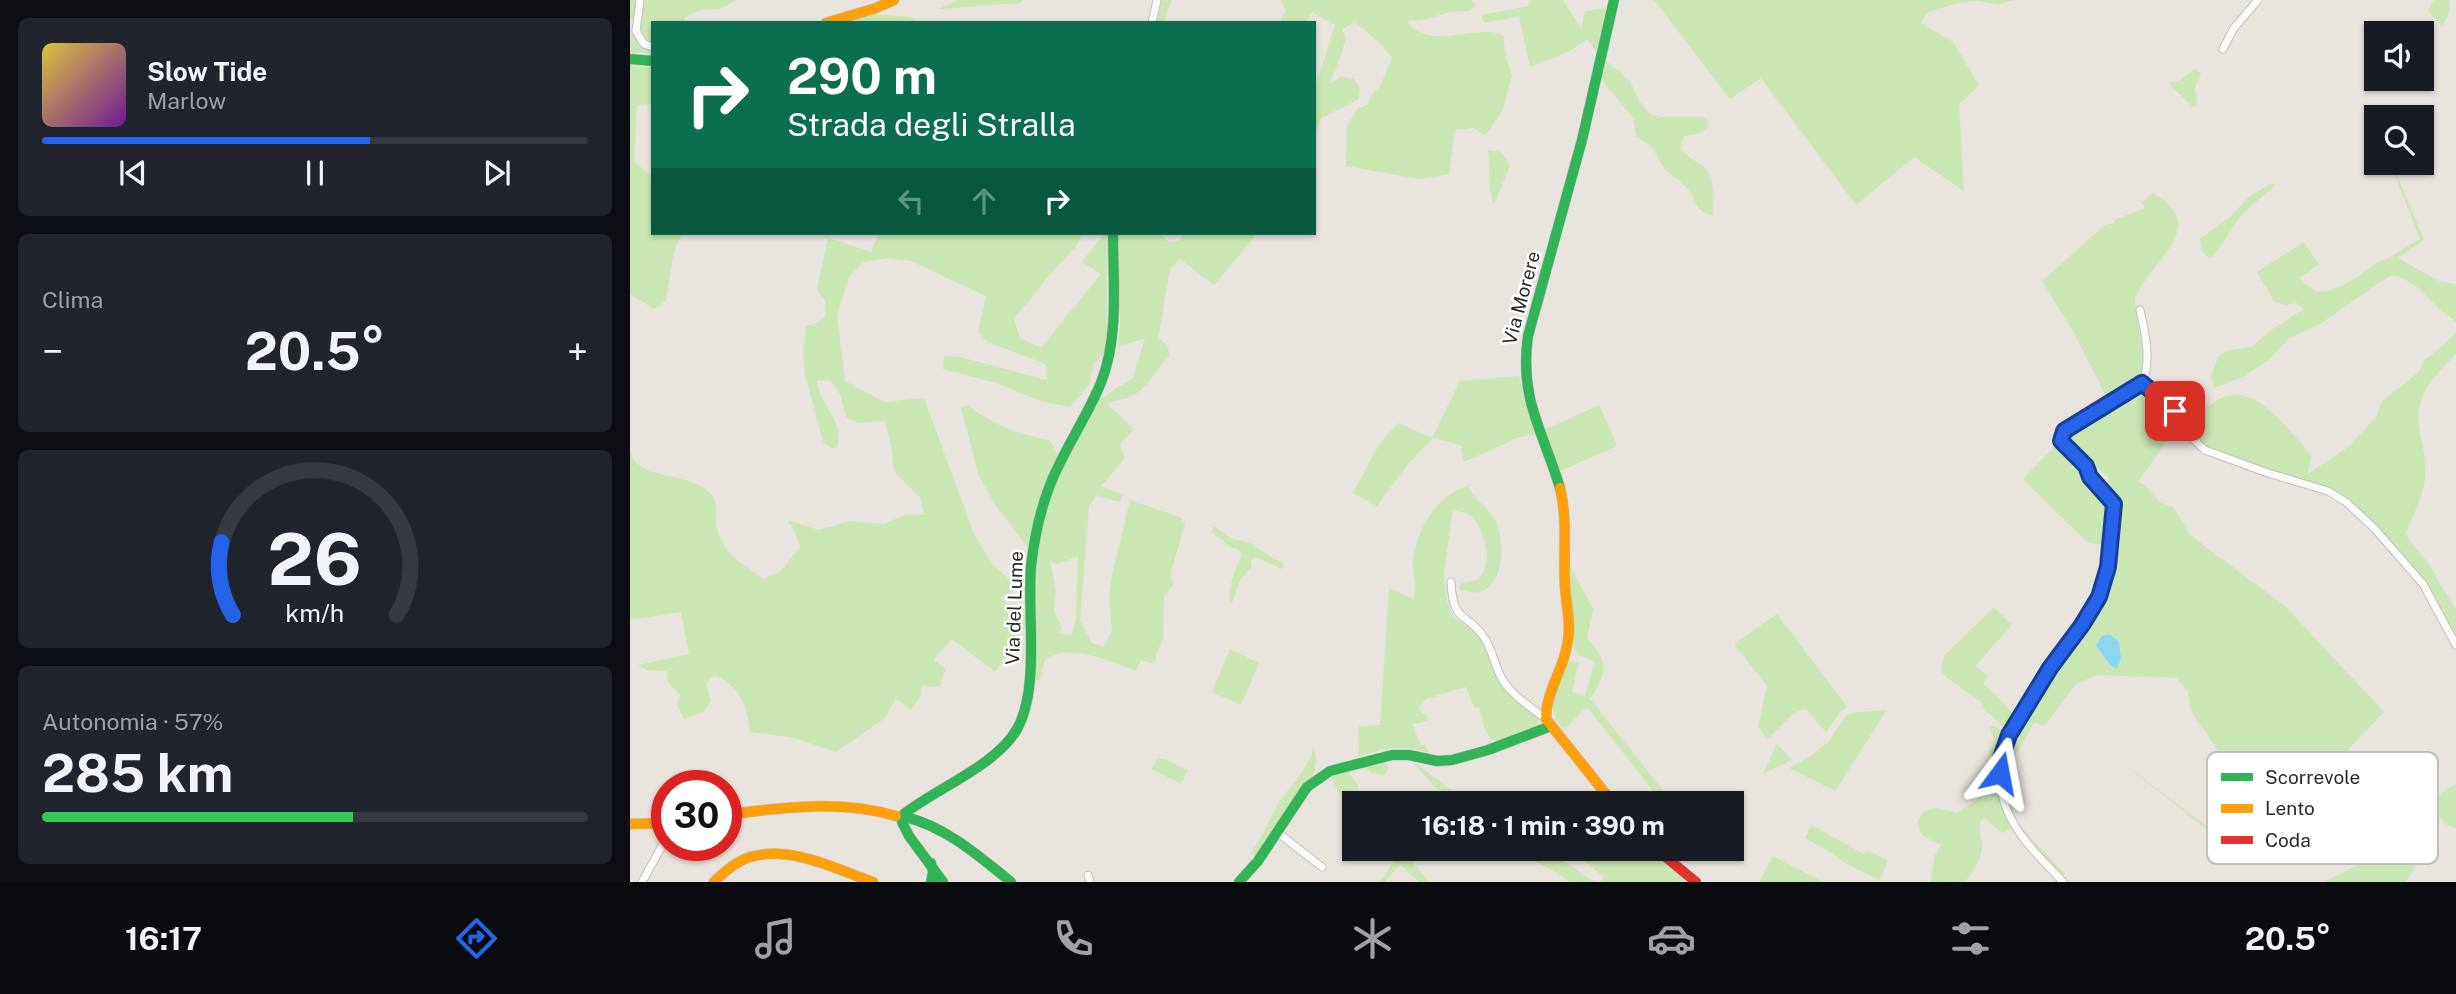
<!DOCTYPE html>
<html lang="it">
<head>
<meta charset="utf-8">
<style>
  :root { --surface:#171b24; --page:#20242c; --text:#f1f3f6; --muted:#9ea1a6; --line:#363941; --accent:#2563eb }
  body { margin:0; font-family:"Public Sans",sans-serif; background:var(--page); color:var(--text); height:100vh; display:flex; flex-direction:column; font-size:26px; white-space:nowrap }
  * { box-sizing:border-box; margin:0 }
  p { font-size:23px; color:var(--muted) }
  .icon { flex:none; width:38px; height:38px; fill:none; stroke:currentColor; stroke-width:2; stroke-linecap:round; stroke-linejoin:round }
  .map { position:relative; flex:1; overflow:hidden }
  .drawer { display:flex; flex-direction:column; gap:18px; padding:18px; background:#0d0f14; width:630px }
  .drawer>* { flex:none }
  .banner { position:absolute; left:21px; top:21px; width:665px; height:214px; border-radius:0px; box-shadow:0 2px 5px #0004; background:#0b6e4f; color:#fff; overflow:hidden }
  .fabs { position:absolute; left:1734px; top:21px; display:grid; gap:14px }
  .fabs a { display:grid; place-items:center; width:70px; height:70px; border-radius:0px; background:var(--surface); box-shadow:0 2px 5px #0004; font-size:35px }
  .speed { position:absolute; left:21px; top:770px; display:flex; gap:14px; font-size:35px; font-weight:700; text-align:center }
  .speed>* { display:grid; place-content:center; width:91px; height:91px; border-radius:50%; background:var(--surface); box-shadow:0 2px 5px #0004; line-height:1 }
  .speed .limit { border:10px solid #d22; background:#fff; color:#111 }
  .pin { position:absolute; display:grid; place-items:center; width:60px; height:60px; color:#fff; margin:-30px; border-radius:14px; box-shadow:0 4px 10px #0006 }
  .me { position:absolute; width:77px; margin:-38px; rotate:13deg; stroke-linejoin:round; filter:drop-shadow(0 0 5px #0008) }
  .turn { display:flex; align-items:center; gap:24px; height:147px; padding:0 21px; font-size:32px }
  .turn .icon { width:91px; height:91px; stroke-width:2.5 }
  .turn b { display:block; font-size:49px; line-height:60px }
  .lanes { display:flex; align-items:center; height:66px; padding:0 21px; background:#0003; justify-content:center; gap:35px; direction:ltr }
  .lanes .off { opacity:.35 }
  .big { font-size:52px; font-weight:700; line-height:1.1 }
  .drawer .card { flex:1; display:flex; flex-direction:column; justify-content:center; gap:10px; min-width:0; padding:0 24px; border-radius:10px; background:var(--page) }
  .drawer .dial { align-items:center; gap:0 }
  .dial svg { height:182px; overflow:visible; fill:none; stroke:var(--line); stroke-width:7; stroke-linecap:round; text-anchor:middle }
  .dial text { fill:var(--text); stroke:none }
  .song { display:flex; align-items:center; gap:21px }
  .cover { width:84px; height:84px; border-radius:10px; background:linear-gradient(135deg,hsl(50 70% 55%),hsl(280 70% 35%)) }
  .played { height:7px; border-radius:4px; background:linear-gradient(90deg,var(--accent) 60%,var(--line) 60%) }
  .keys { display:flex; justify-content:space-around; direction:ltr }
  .heat { display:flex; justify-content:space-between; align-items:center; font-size:38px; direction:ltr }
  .charge { height:10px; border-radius:5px; background:linear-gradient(90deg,#34c759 57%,var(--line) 0) }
  .trip { position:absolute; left:712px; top:791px; width:402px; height:70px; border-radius:0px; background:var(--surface); box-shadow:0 2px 5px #0004; font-weight:700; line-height:70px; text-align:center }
  .tab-bar { display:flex; height:112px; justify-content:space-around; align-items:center; background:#090b0e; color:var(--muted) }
  .tab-bar .icon { width:49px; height:49px }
  .tab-bar .active { color:var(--accent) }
  .tab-bar b { font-size:32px; color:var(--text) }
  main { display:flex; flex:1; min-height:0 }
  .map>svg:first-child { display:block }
</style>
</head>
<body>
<main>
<section class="drawer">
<div class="card">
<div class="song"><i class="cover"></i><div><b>Slow Tide</b><p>Marlow</p></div></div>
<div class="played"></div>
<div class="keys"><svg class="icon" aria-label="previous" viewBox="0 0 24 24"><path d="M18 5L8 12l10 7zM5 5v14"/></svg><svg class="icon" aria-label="pause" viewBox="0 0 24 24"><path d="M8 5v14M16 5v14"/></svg><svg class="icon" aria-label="next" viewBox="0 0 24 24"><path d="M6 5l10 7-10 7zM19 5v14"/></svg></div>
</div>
<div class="card"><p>Clima</p>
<div class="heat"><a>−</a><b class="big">20.5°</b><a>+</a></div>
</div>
<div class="card dial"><svg viewBox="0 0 100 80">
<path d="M14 69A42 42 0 1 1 86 69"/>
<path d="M14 69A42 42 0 0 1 9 37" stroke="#2563eb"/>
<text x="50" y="56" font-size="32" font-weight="700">26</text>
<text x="50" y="72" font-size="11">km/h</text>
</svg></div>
<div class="card"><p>Autonomia · 57%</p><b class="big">285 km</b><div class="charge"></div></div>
</section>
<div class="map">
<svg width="1826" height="882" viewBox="0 0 1826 882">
  <rect width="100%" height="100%" fill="#e8e3dd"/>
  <path fill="#c9e6b3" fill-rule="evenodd" d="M 0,0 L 7,0 C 2,25 0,39 23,51 L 23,54 L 0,52 L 3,20 L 0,18 Z
    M 15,0 L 107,0 L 90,9 L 69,10 L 54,18 L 54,23 L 23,23 L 23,43 C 5,32 11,18 15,0 Z
    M 329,0 L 393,0 L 389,4 L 373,4 L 308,9 Z
    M 532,0 L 542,0 L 533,23 L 525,23 Z
    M 651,0 L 840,0 L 846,4 L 840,11 L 820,12 L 796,19 L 777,21 C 780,24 784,30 789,32 C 816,44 846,25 873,35 L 876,58 L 882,75 L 872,112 L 855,136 L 844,128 L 825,130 L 819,174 L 790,179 L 716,166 L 717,126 L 728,108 L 737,105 L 741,95 L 750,86 L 762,58 L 751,44 L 725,22 L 712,29 L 716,38 L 710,58 L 699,84 L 711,77 L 724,79 L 730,88 L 729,99 L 691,118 L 684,140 L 684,91 L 705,25 L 682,12 L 675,23 L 649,23 L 656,10 Z
    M 899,0 L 933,0 L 951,28 L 955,11 L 977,8 L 966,51 L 957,39 L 940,51 L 900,67 L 889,16 L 854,23 L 851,15 L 899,6 Z
    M 1024,0 L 1384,0 L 1369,4 L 1347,1 L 1326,3 L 1297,13 L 1291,23 L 1323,42 L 1349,85 L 1329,104 L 1334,191 L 1284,157 L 1226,205 L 1131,78 L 1100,99 Z
    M 1804,0 L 1820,0 L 1819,13 L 1812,26 L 1798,11 Z
    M 244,14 L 280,17 L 287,23 L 215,23 Z
    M 975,60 L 1000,81 L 1009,101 L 1020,114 L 1032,117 L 1074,117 L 1079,123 C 1075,134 1065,134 1054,136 L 1050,149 C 1058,157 1064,160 1073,166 C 1085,175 1083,202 1083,216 C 1062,210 1068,199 1057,188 C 1050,180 1038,175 1032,165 C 1022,149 1026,146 1006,137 L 1003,118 L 971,79 Z
    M 0,65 L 23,68 L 23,104 L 7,105 L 4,161 L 23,178 L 23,233 L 53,233 C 40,251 41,278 36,301 L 24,309 L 0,294 Z
    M 1565,69 L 1571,73 L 1565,88 L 1567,103 L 1564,108 L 1538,83 L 1549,81 Z
    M 858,150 L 871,152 L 880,165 L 864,205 C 857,188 861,169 858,150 Z
    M 1760,163 L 1762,163 L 1794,240 L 1768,258 L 1809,281 L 1826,284 L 1826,323 C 1821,315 1814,314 1808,308 C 1793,292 1784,280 1761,275 L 1690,324 L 1659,338 L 1641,358 L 1615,376 L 1584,388 L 1581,376 L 1589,355 L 1601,350 L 1621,347 L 1644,328 L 1674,309 L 1667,303 L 1655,305 L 1644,301 L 1627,272 L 1674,242 L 1689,265 L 1669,278 L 1685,291 L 1698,291 L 1715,285 L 1746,263 L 1758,258 L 1790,239 Z
    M 1642,183 L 1646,185 C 1633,197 1617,207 1607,221 C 1597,235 1594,245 1580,258 L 1571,250 L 1570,239 L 1599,218 L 1620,196 Z
    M 1523,193 C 1582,227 1520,261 1505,298 L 1514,364 L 1511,380 L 1478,400 L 1444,333 L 1412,281 L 1475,225 L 1484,223 L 1486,219 L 1515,208 L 1512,202 Z
    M 249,233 L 453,233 L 444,249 L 420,274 L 384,319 L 390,338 L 411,348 L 471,274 L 452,262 L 474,233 L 477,233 L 477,349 L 464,364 L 459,385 L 440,407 L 410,401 L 367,383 L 313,369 L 314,356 L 330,357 L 417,380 L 416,364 L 357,342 L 348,331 L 356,296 L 281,261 L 257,258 L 234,262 L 219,277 L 207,315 L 215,381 L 255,402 L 294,398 L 344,534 L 363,565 L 380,580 L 384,590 L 370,598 L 397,617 L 396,625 L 365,672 L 322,639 L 303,660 L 316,669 L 309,687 L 291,686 L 291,696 L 281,710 L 266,698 L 255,718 L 206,752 L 165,738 L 120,732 C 116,704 112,688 84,675 L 76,683 L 81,701 L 74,711 L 54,719 L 47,705 L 50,695 L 38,682 L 37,671 L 17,670 L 8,665 L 59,654 L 51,612 L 0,620 L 0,450 C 2,455 4,461 8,464 C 24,478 58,474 79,492 C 90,500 84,516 87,528 C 92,553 114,565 133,579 L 150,572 L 170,547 L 165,531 L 157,520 L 189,530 L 219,521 L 254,524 L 277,514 L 294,515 L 290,497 L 264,471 L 261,444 L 255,421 L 228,423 L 216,417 L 210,394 L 200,380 L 187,381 C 190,407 212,416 208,446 L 202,449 L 193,442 L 175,374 L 173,350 L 176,326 L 187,323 L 195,317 L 195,301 L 187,289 L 198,238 L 241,252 Z
    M 487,233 L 530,233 L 539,242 L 549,241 L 553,233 L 625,233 L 623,239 L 584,285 L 550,259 L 540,269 L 528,338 L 538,346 L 539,357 C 528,366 523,379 513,388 C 503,398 490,400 476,403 L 504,429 L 490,444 L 495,458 L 471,486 L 493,495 L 489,502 L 467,495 L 459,506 L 450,621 L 462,643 L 473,647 L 482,631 L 479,598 L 482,575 L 500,500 L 550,517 L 555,524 L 541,572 L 543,586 L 534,596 L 533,639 L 526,654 L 526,661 L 520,663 L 511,660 L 506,671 C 482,661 439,643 415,659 L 410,680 L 402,679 L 404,577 L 411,523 L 426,481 L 465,402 L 503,378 L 515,338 L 488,347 L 490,326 ZM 448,556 L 446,618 L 442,635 L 430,634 L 431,627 L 424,612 L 426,590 L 420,561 L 427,564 Z
    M 1826,332 L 1826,354 C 1805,375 1784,396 1789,428 C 1792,445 1797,459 1795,476 C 1794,496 1783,514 1776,533 L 1780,541 L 1798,563 L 1826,610 L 1826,640 L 1799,588 L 1722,503 L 1586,452 L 1568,441 L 1553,416 L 1537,399 L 1567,399 L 1575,408 C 1582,404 1591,397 1599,395 C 1629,388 1665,436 1681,456 L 1678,474 L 1717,448 L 1747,416 L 1751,402 L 1789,372 L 1794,360 L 1814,345 Z
    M 889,376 L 905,435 L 889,437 L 834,462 L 831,445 L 803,438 L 777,465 L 747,506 L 723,493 L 749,445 L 768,423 L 802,438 L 830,381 Z
    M 1512,387 L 1544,415 L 1553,430 L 1538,439 L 1508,482 L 1515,485 L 1529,502 L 1544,508 L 1560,535 L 1655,606 L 1754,712 L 1639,831 L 1637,833 C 1618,844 1603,847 1584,835 L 1489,760 L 1595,840 C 1612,845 1624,839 1639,831 L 1607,795 L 1613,786 L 1561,712 L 1558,691 L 1546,678 L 1467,675 L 1446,684 L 1414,726 L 1404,722 L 1383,760 L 1380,774 L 1385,821 L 1435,874 L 1432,877 L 1398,840 L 1380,810 L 1373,788 L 1373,760 L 1381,737 L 1424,668 L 1460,620 L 1472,599 L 1482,558 L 1486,502 L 1474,486 L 1480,479 L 1469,469 L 1463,475 L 1457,463 L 1434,441 L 1435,433 Z
    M 338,405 C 362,425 389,435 419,440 L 428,454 L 407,507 L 398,548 L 364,503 L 349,476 L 331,408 Z
    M 969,405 L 987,446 L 930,471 L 914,430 Z
    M 1428,443 L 1455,468 L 1456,477 L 1480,502 L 1482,509 L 1478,545 L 1458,543 L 1393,479 Z
    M 838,486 C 844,499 857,507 865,520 C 875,538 875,585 850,592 C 844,594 835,591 829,590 L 831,583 C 839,582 846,582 851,576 C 864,562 853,525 839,515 C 835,512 828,511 823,509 L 814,572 L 816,598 L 820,609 L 824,617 L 849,635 L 854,643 L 872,687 L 908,719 L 909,725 L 868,742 C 854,739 853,720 849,708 L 844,707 L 836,687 L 796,699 L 789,707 L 791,713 L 796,715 L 798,721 L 782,724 L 791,745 L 796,745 L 799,753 C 770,744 757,747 729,757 L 728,727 L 750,725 L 759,588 L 783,599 C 788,586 782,575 783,561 C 786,530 807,494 838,486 Z
    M 584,526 L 601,538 L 622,544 L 642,558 L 654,563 L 652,569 L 625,557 L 620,561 L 622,566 L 610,580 L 602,603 L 599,601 C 600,584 604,570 612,555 L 608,549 L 602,548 L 581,532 Z
    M 940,566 L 963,609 L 957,638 C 979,662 978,672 960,699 L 1043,803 L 1033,803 L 957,707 L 934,730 C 913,709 928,684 938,661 L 949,662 L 942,692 L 955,696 L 965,662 L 947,654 L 944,650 L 944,625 L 940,608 Z
    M 1364,607 L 1382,625 L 1345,666 L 1358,676 L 1353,684 L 1362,691 L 1387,718 L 1379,731 L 1351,707 L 1353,703 L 1316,677 L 1311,670 L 1314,656 Z
    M 1147,614 L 1217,707 L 1211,711 L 1196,732 L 1176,709 L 1166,711 L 1137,740 L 1128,726 L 1137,686 L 1104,644 Z
    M 600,649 L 629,663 L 611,705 L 582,692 Z
    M 1257,710 L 1205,791 L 1159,768 L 1181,756 L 1197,743 L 1217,715 L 1228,712 Z
    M 1361,726 L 1365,726 L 1377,736 C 1363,768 1367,797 1383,828 L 1372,833 L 1355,818 L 1350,821 C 1349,830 1351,836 1352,845 C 1352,859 1343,872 1335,882 L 1301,882 L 1304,857 L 1311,845 L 1293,836 L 1287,823 C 1294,803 1311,808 1327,813 L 1349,799 C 1345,788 1349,785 1358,779 L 1357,768 L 1361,764 L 1359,752 L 1364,737 L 1360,729 Z
    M 1147,744 L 1162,760 L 1133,774 Z
    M 684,745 L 686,762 L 683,775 L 664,798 L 628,855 L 619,855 C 631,839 638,823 647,806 C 660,784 679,771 684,745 Z
    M 528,758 C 540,759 547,767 558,770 L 551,784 L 521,769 Z
    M 1722,758 L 1738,793 L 1774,836 C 1788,807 1800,800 1826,784 L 1826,828 L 1817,825 L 1803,811 L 1792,821 L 1788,862 L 1776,882 L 1694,882 L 1738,860 L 1764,843 L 1752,836 L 1736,808 L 1723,795 L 1717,762 Z
    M 780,759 L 838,803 L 824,803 L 805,787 Z
    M 756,760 L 758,769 L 754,775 L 741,773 L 734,766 Z
    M 717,771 L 728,785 L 732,803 L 724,803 L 724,812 L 710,795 L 701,777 Z
    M 1181,825 L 1234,854 L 1239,851 L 1258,861 L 1249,880 L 1213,862 L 1204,854 L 1175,838 Z
    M 754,849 L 772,849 L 799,882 L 789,882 L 770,864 L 755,882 L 750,882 L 765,859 Z
    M 885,849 L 903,849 L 912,855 L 918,849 L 964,882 L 939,882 C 923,868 902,862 885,849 Z
    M 940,849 L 1022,849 L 1061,882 L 970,882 L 974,877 Z
    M 1143,856 L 1193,882 L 1129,882 Z"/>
  <path fill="#8bd7f0" d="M 1479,634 L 1489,642 L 1491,659 L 1487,669 L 1481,666 L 1466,646 L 1471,637 Z"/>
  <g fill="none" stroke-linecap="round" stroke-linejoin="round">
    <defs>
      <path id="street" d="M 10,0 L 6,31 L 14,44 L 23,47
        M 522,23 L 527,0
        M 1593,49 L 1604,28 L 1628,0
        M 1510,310 C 1515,332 1522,362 1512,383 L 1542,407 L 1563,439 L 1575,450 L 1638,473 L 1698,491 L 1716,502 L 1744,528 L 1793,584 L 1826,645
        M 821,582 C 823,626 838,611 855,639 C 863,651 865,667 872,679 C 881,695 902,708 916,719
        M 647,832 L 692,867
        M 458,875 L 460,882
        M 12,882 L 37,837
        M 1433,882 C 1412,859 1389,839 1377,810 C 1345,733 1437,661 1469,599 C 1479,578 1486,527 1484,504 L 1460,477 L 1458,468 L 1432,443 L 1431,440 L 1434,431 L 1439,427 L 1512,383"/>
      <path id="fast" d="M 0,59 L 23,61
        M 930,488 C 913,431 889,399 898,336 L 952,140 L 984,0
        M 274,814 C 307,788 367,765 387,729 C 410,689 397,612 401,566 C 405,532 413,496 429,465 C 442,437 461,409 472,380 C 489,335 483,281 483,233
        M 275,817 C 315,826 350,857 381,882
        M 272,822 L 279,836 L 313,882
        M 301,863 L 303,872 L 301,882
        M 609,882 L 628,861 L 677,787 L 700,771 L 762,755 L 779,755 L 807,761 L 822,760 L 858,750 L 921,726"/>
      <path id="slow" d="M 196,23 L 246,8 L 264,0
        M 930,488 C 938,521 933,553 935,586 C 936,606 942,626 937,646 C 932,672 916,692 916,719 L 983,803
        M 96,815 C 152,807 211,800 266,816
        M 0,824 L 37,823
        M 84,882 C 94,872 106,861 120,857 C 160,845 206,869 243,882"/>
      <path id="jam" d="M 1026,849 L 1066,882"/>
    </defs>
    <use href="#street" stroke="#c1bfbf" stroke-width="9"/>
    <use href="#fast" stroke="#c1bfbf" stroke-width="11"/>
    <use href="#slow" stroke="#c1bfbf" stroke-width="11"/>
    <use href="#jam" stroke="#c1bfbf" stroke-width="11"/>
    <use href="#street" stroke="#fcfbfa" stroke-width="7"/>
    <use href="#fast" stroke="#30b455" stroke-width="10"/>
    <use href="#slow" stroke="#ff9f0a" stroke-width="10"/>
    <use href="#jam" stroke="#e5322d" stroke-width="10"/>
  </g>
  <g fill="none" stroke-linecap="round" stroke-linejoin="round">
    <defs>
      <path id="route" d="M 1370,773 L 1371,758 L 1379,735 L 1420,668 L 1452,625 L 1469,597 L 1478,567 L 1484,504 L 1460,477 L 1456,466 L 1431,441 L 1434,431 L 1512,383 L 1545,411"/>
    </defs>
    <use href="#route" stroke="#184099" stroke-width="18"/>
    <use href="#route" stroke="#2563eb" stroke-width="12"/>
  </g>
  <g text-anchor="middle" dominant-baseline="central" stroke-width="5" stroke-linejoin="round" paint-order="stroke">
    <g font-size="19" fill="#292929" stroke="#fff">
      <text transform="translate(891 298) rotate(-75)">Via Morere</text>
      <text transform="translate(384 608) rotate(-88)">Via del Lume</text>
    </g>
  </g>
  <rect x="1577" y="752" width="231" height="112" rx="10" fill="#fff" stroke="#bfbfbf" stroke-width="2"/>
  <rect x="1591" y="773" width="32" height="8" fill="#30b455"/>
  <rect x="1591" y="804" width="32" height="9" fill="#ff9f0a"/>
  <rect x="1591" y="836" width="32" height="8" fill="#e5322d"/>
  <g font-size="19" fill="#292929">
    <text x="1635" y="784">Scorrevole</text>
    <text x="1635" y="815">Lento</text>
    <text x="1635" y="847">Coda</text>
  </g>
</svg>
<div class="fabs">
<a><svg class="icon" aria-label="sound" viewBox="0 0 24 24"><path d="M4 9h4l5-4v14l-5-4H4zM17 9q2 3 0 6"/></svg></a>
<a><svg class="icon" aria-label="search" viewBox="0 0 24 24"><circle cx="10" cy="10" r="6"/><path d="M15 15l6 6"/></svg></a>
</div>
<div class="speed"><div class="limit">30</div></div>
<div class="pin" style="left:1545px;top:411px;background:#d93025"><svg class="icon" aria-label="arrive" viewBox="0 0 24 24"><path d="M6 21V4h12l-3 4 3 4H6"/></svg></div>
<svg class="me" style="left:1370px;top:773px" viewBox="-20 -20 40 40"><path d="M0-17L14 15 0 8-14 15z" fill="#2563eb" stroke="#fff" stroke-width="4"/></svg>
<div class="trip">16:18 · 1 min · 390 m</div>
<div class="banner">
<div class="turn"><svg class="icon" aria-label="right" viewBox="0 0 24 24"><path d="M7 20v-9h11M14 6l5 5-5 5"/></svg><div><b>290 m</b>Strada degli Stralla</div></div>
<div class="lanes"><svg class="icon off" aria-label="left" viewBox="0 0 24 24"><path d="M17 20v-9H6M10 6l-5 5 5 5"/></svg><svg class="icon off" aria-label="ahead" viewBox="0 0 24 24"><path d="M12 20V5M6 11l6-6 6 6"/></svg><svg class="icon" aria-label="right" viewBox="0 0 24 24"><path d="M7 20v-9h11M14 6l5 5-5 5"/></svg></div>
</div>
</div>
</main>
<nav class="tab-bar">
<b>16:17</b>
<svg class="icon active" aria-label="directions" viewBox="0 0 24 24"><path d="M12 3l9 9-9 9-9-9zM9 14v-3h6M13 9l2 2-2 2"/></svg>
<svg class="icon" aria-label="music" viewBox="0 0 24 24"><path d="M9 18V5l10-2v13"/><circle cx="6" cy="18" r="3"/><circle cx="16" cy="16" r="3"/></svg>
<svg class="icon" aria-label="phone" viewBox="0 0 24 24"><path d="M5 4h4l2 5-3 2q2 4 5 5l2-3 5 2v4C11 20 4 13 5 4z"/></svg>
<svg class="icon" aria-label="climate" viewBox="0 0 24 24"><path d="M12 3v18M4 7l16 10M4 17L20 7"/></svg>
<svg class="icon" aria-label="car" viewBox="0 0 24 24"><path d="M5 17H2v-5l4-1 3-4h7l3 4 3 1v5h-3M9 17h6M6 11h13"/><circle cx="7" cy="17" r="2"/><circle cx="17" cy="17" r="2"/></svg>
<svg class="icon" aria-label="filters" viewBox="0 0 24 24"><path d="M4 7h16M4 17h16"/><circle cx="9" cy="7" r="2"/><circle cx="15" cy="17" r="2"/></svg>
<b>20.5°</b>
</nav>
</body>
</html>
